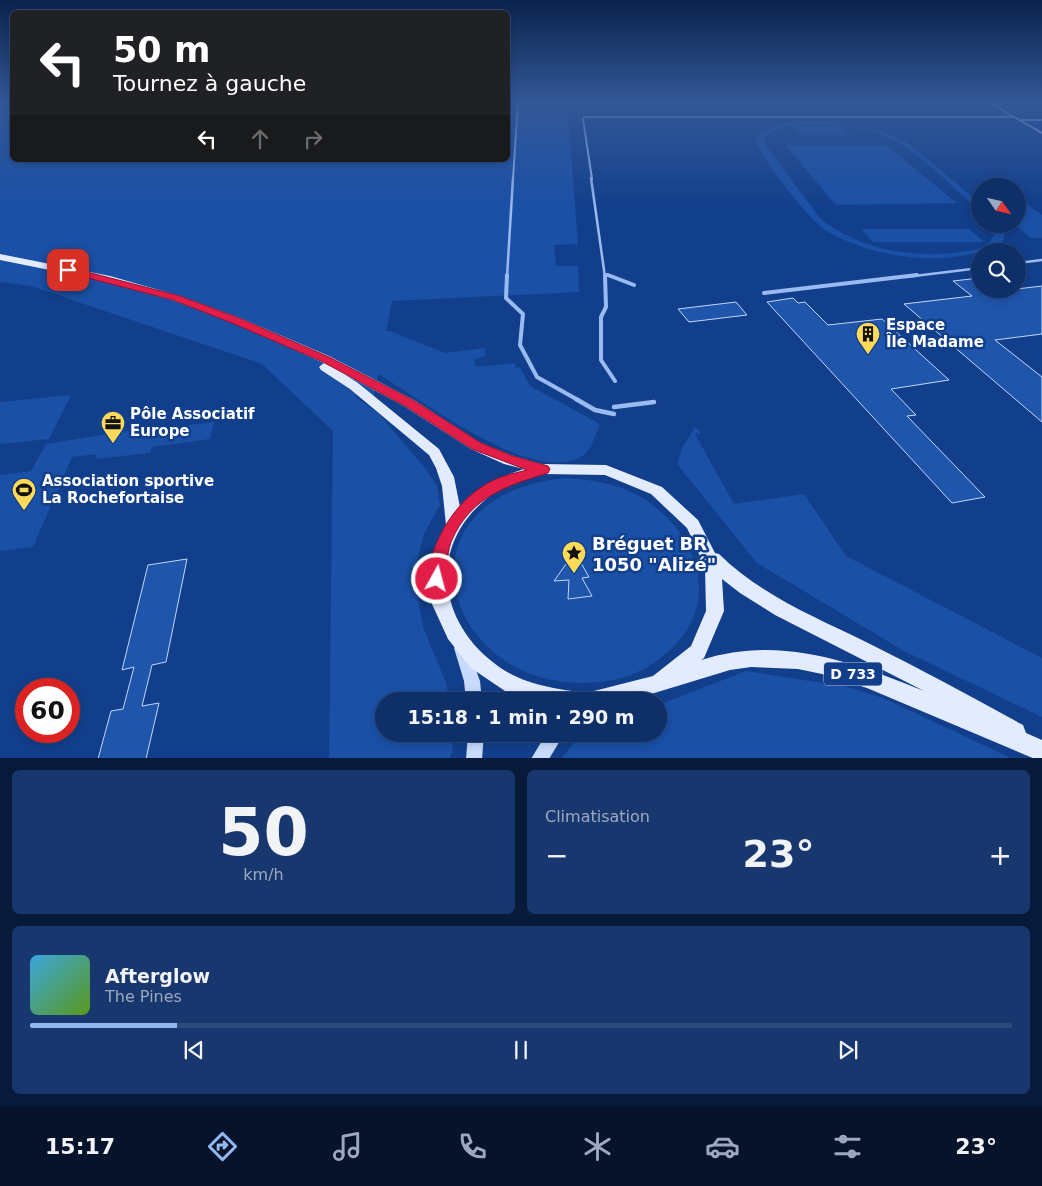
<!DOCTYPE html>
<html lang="fr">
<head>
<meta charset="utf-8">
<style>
  :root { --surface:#0e2f68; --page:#17376e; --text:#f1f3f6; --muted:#9ba9c0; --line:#2e4a7c; --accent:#90b9f0 }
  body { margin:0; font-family:"DejaVu Sans",sans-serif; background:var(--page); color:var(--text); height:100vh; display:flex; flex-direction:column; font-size:19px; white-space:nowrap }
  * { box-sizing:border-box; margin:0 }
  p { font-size:16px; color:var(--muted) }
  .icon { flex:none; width:28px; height:28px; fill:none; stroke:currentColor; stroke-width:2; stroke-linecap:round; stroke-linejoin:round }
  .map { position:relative; height:758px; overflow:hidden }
  .drawer { display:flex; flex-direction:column; gap:12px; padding:12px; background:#081a39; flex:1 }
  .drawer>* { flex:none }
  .top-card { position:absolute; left:10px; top:10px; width:500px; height:152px; border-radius:8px; box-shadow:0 2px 8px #0003,0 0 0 1px var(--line); background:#202124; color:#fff; overflow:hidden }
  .needle { width:32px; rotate:124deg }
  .fabs { position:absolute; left:971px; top:178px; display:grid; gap:10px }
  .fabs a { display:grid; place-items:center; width:55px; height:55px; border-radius:50%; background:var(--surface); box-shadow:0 2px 8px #0003,0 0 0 1px var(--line); font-size:25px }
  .speed { position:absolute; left:15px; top:678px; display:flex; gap:10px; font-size:25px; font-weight:700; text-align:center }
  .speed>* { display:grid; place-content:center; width:65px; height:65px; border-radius:50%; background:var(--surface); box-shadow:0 2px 8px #0003,0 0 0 1px var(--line); line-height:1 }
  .speed .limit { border:8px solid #d22; background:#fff; color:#111 }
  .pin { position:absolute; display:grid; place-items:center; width:42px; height:42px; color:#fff; margin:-21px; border-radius:10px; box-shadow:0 2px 8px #0006 }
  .me { position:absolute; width:55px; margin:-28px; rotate:7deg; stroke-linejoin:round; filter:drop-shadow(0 0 4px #0008) }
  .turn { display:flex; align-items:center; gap:18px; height:105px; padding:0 20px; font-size:22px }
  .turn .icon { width:65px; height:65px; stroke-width:2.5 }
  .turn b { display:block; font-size:35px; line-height:42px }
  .lanes { display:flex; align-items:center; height:48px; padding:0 20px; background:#0003; justify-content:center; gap:25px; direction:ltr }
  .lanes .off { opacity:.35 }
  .big { font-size:38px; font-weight:700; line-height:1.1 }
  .drawer .widget { flex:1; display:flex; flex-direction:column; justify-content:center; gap:8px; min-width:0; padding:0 18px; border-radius:8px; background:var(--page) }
  .drawer .dial { align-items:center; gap:0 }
  .dial b { font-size:65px; line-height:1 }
  .song { display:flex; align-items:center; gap:15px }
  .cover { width:60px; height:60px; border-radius:8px; background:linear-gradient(135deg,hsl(200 70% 55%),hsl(90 70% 35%)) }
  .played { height:5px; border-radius:2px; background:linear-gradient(90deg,var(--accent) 15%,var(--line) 15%) }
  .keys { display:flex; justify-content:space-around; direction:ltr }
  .heat { display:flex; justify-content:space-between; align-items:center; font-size:28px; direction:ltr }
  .drawer .tiles { flex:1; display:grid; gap:12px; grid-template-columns:1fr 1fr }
  .widget:last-child { grid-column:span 2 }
  .trip { position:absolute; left:375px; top:692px; width:292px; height:50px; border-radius:25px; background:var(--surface); box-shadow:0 2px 8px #0003,0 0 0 1px var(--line); font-weight:700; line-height:50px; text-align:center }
  .tabs { display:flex; height:80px; justify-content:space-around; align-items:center; background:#06132a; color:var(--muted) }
  .tabs .icon { width:35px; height:35px }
  .tabs .active { color:var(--accent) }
  .tabs b { font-size:22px; color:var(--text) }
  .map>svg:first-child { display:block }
</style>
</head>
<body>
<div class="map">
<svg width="1042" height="759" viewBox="0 0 1042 759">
  <rect width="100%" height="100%" fill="#123f8b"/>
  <path fill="#1a50a6" d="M 0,102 L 12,102 L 12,160 L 508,160 L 508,102 L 567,102 L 578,244 L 554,245 L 556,266 L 578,266 L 579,292 L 392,301 L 386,331 L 390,331 L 445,353 L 485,348 L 486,356 L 474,359 L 476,367 L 514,363 L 516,368 L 520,367 L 530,386 L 600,424 C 595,435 592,450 581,457 C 531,485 421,399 378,374 L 373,401 L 353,395 L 378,413 L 426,469 L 437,486 L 440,505 L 424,534 L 414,575 L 423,627 L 447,685 L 448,701 L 384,701 L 384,734 L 452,734 L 453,749 L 450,758 L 329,758 L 333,431 L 262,364 L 31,286 L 0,282 Z
    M 806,121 C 841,121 877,127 908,143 L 980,203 L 980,211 C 954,189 929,162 901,144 C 873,126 829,121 796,125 C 785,126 768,128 764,141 L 767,147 L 820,218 C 856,249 914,259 960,252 C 969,251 982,250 989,243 C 991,240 993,236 995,233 L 993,224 L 1003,224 L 1005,228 C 1005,247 997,247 982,251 C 936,266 872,257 828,232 C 809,221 767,164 756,144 L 757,137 L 761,132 L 779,125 Z
    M 794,126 L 840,127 L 848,135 L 801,135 Z
    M 785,145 L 886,145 L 957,203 L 836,205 Z
    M 1018,201 L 1023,201 L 1042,215 L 1042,238 L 1031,238 L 1014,224 L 1018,224 Z
    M 861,229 L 969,229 L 984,242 L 873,242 Z
    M 71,395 L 49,439 L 0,444 L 0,402 Z
    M 214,422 L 210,439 L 152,447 L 150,453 L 95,459 L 97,454 L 72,457 L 33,547 L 0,551 L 0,475 L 31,471 L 46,444 L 157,426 L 157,429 Z
    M 695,427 L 701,433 L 695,434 L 734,504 L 804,494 L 846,556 L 1042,658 L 1042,717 L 904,651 L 757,563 L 677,464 L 682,448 Z
    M 565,478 C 586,479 607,482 627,490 C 689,517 728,595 672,648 C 656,664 635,676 613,680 C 448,710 379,497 565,478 Z
    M 746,671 L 848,687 L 883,698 L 1011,758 L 562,758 L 581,734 L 659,734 L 659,705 Z"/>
  <path fill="#1f55ab" stroke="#c0d8fc" d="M 980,278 L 980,289 L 987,289 L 991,292 L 1042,286 L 1042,334 L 995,340 L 1042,377 L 1042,422 L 904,304 L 972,296 L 953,281 Z
    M 793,298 L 798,303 L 805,302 L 828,325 L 882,319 L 949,380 L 891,389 L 916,415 L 907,416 L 985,497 L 952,503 L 767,302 Z
    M 736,302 L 747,315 L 689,322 L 678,309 Z
    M 569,555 L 572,560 L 581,563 L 589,577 L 582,578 L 592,596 L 568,599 L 569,580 L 554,581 L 569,560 Z
    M 187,559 L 166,662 L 152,665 L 142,706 L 159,703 L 146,759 L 98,759 L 111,711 L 123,709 L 134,667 L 122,670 L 148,565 Z"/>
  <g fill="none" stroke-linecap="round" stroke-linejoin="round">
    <path stroke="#99bbf1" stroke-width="2" d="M 988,102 L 1042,133
      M 1022,120 L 1042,120
      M 513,179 L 518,102
      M 592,179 L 583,119 L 585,117 L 1012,117"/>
    <path stroke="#99bbf1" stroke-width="2.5" d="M 591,178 L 605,277
      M 1018,263 L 1042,260
      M 605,274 L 612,277
      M 507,277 L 513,178
      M 906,277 L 980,268"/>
    <path stroke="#99bbf1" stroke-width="4" d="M 507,275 L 506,298 L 523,314 L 520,345 L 537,377 L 578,400
      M 605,275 L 606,307 L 601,317 L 601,360 L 615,381
      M 608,275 L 634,285
      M 764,293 L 917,275"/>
    <path stroke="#99bbf1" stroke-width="4.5" d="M 576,399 L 595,410 L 614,414
      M 614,407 L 654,402"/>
    <path fill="#c8dbfc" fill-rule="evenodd" d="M 461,641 L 466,643 L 468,648 L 480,681 L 482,701 L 466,701 L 464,681 L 454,648 L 456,643 Z
      M 468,734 L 484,734 L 482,759 L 466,759 Z
      M 546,734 L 564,734 L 549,759 L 531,759 Z"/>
    <path fill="#e3ecff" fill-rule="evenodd" d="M 0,254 L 110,276 L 180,296 L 240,318 L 329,356 L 414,400 L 481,443 L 514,456 L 542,464 L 606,465 L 662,487 L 698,520 L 715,553 L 719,554 C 762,596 815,617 868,643 C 921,669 972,697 1023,725 L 1026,733 L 1042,740 L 1042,759 L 1035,759 L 867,688 L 822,674 L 798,669 L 751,667 L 730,670 L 628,701 L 531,701 L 505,691 L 471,668 L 448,639 L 432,604 L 429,574 L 436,544 L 446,525 L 442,486 L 436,468 L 429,455 L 350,389 L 321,370 L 319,367 L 324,363 L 232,322 L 172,300 L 104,281 L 0,260 ZM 344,374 L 404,406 L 471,449 L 504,464 L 524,469 C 499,477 479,488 460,507 L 454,477 L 439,449 L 358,383 ZM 544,474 L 605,475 L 651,494 L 687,528 L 705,567 L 706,611 L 691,646 L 653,676 L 594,691 L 587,694 L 585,699 L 583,694 C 572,690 561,690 549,687 C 529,683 510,676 494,663 C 438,620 429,547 485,500 C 502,486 523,480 544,474 ZM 722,579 L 740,593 L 775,615 L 924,691 C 850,661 780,635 701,660 L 704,658 L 724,611 Z"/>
  </g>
  <linearGradient id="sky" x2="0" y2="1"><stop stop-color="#0a234c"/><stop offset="0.49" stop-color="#335898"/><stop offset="1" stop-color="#335898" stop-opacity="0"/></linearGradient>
  <rect width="1042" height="209" fill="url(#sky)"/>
  <path fill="#e11d48" stroke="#92132f" d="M 68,267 L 180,296 L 239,318 L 329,357 L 413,400 L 481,443 L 513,456 L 548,466 L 550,469 L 548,473 C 506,486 470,497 451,542 C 446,556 448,571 442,584 L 437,586 L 431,584 C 427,575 430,562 433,553 C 443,523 464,494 494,480 C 504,475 516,473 527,470 L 472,449 L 405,406 L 321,361 L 232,323 L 173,300 L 65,272 L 65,268 Z"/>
  <defs>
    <symbol id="building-pin" viewBox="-11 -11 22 30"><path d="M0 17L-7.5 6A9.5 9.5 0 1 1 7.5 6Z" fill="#ffda59" stroke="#123f8b"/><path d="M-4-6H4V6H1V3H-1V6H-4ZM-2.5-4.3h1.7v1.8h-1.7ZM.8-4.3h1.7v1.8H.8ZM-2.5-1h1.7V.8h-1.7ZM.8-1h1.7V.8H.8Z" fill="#111"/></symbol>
    <symbol id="office-pin" viewBox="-11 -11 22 30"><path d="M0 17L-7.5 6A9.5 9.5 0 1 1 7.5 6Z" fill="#ffda59" stroke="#123f8b"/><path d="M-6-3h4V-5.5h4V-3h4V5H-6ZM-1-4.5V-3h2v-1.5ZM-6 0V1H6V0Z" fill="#111"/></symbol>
    <symbol id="stadium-pin" viewBox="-11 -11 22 30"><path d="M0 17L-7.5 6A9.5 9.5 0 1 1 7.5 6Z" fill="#ffda59" stroke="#123f8b"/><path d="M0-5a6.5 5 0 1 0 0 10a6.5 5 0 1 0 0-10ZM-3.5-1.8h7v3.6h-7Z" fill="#111"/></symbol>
    <symbol id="sight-pin" viewBox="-11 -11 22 30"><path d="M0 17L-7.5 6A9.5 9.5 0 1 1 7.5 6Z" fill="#ffda59" stroke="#123f8b"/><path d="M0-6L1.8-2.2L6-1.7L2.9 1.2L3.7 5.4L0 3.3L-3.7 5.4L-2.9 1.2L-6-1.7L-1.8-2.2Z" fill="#111"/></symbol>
  </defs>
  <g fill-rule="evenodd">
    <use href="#building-pin" x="854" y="320" width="28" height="38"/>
    <use href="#office-pin" x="99" y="409" width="28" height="38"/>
    <use href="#stadium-pin" x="10" y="476" width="28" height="38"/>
    <use href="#sight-pin" x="560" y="539" width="28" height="38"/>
  </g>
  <g text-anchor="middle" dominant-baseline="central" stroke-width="5" stroke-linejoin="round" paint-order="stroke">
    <rect fill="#123f8b" stroke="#b8c5dc" stroke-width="1" x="824" y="662.5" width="58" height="23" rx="4"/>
    <g font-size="14" font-weight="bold" fill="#fff">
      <text x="853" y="674">D 733</text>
    </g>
    <g font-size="15" font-weight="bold" fill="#fff" stroke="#123f8b" text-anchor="start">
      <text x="886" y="325">Espace<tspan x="886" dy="17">Île Madame</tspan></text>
      <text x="130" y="414">Pôle Associatif<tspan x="130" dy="17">Europe</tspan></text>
      <text x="42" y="481">Association sportive<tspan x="42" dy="17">La Rochefortaise</tspan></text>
    </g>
    <g font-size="18" font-weight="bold" fill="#fff" stroke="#123f8b" text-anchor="start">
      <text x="592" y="543">Bréguet BR<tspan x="592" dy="21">1050 "Alizé"</tspan></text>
    </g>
  </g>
</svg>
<div class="fabs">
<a><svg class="needle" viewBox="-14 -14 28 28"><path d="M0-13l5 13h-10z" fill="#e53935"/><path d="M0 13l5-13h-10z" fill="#9ba9c0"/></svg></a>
<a><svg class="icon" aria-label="search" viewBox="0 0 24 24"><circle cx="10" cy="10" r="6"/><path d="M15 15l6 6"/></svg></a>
</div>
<div class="speed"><div class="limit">60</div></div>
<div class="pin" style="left:68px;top:270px;background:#d93025"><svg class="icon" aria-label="arrive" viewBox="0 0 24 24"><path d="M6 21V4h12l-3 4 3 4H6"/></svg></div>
<svg class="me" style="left:437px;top:579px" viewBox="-20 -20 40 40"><circle r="17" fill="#e11d48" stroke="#fff" stroke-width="3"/><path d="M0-11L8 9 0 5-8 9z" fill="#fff"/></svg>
<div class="trip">15:18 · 1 min · 290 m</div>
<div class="top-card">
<div class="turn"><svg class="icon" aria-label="left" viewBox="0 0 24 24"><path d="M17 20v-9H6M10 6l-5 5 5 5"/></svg><div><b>50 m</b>Tournez à gauche</div></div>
<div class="lanes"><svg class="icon" aria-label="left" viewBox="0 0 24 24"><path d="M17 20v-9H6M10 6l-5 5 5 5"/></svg><svg class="icon off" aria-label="ahead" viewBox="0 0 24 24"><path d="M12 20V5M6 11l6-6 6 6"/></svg><svg class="icon off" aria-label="right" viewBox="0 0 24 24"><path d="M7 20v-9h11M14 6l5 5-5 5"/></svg></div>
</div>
</div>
<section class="drawer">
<div class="tiles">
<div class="widget dial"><b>50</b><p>km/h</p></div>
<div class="widget"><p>Climatisation</p>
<div class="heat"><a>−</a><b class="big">23°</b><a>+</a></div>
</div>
<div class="widget">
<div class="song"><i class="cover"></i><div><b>Afterglow</b><p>The Pines</p></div></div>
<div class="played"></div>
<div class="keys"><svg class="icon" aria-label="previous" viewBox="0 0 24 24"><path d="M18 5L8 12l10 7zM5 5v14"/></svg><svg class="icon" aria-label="pause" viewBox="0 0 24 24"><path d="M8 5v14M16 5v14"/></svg><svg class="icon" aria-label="next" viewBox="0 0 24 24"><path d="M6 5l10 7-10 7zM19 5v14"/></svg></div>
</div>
</div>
</section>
<nav class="tabs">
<b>15:17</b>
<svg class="icon active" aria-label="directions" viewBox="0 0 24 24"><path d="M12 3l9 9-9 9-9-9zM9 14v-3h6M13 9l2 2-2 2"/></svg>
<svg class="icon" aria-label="music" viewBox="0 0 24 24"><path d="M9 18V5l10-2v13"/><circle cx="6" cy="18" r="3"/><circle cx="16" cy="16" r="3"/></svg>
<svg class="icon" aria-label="phone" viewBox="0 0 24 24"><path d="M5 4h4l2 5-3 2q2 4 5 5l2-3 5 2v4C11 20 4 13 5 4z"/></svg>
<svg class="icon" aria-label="climate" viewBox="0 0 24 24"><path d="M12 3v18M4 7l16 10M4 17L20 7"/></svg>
<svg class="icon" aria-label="car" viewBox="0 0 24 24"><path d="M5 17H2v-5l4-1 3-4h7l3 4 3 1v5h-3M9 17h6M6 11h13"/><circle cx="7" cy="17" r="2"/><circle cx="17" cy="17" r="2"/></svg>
<svg class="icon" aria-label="filters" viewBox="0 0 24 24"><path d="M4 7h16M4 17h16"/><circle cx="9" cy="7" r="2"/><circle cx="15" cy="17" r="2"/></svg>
<b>23°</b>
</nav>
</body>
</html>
